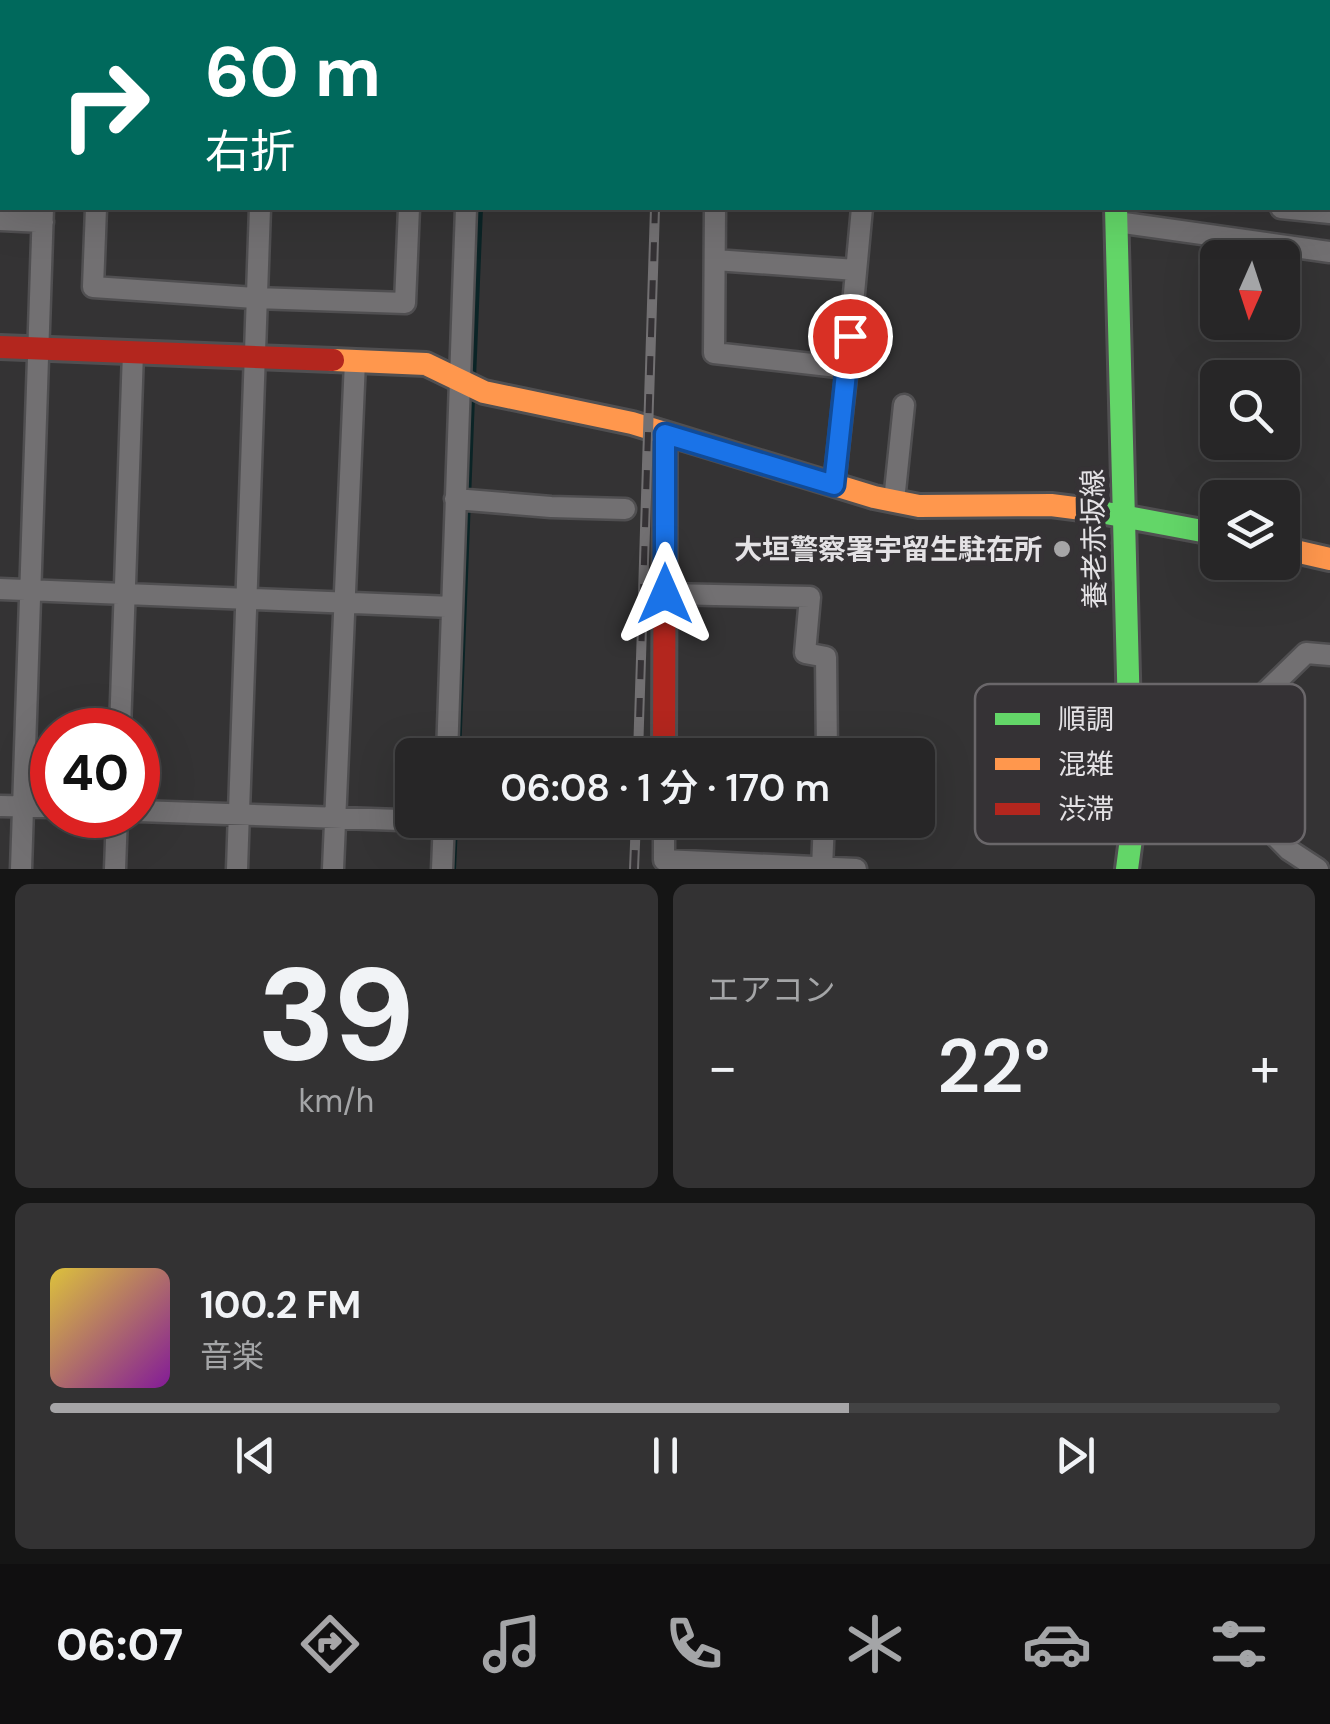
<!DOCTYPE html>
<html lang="ja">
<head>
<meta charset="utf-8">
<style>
  :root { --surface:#272627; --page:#333233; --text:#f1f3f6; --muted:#a4a5a7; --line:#434344; --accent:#a6a5a7 }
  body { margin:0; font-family:"DM Sans","Noto Sans JP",sans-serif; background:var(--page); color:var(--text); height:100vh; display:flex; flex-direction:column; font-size:38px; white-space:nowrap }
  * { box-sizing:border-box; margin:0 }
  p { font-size:32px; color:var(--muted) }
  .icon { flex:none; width:55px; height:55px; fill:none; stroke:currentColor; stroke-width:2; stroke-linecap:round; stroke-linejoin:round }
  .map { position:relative; height:869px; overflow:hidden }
  .sheet { display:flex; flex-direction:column; gap:15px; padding:15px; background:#151515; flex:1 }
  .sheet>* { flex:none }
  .guide { position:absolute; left:0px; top:0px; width:1330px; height:210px; box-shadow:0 10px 40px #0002,0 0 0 2px var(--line); background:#00695c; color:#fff; overflow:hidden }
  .needle { width:65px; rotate:183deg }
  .fabs { position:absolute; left:1200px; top:240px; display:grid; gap:20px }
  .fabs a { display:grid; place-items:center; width:100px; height:100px; border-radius:15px; background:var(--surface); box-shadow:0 10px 40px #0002,0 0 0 2px var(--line); font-size:50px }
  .speed { position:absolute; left:30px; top:708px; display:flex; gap:20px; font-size:50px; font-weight:700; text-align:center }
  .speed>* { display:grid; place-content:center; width:130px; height:130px; border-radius:50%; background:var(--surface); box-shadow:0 10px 40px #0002,0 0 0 2px var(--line); line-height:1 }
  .speed .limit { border:15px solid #d22; background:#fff; color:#111 }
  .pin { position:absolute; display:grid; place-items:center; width:85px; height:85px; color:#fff; margin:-42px; border:5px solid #fff; border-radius:50%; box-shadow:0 2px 10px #0007 }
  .me { position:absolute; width:110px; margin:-55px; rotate:0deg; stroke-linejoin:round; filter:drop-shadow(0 0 8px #0008) }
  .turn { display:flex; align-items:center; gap:35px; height:210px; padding:0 40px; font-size:45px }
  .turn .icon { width:130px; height:130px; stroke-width:2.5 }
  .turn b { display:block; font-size:70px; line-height:85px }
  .big { font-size:75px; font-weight:600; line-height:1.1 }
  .sheet .tile { flex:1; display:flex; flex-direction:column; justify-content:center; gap:15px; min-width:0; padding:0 35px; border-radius:15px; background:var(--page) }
  .sheet .dial { align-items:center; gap:0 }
  .dial b { font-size:130px; line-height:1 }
  .song { display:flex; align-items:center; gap:30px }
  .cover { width:120px; height:120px; border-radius:15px; background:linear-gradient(135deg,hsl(50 70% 55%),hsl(290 70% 35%)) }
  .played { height:10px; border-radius:5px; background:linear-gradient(90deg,var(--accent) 65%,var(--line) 65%) }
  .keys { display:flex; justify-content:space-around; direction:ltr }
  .heat { display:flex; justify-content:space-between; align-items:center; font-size:55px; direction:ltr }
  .sheet .tiles { flex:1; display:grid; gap:15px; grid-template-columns:1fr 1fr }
  .tile:last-child { grid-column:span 2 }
  .trip { position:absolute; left:395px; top:738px; width:540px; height:100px; border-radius:15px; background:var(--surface); box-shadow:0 10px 40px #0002,0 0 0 2px var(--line); font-weight:600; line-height:100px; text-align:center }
  .tab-bar { display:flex; height:160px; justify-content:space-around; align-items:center; background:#100f10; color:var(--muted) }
  .tab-bar .icon { width:70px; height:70px }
  .tab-bar .current { color:var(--accent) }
  .tab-bar b { font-size:45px; color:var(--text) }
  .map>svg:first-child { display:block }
</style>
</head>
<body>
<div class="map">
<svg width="1330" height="869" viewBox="0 0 1330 869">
  <rect width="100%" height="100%" fill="#343334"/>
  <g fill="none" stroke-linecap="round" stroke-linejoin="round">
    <path stroke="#0b2426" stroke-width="6" d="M 489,2 L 489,0
      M 473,379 L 480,208
      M 458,755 L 472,397
      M 453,869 L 455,825"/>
    <defs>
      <path id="street" d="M 130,0 L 132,2
        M 248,0 L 249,2
        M 356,0 L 357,2
        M 956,0 L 957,2
        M 51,2 L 51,0
        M 415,2 L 415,0
        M 475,2 L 475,0
        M 637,2 L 637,0
        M 721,2 L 721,0
        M 793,2 L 793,0
        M 1328,78 L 1330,52
        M 0,101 L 2,101
        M 96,208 L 93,287 L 255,298 L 405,303 L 409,208
        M 715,208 L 714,353 L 847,368 L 862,208
        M 1281,208 L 1330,213
        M 0,220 L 43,222
        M 1117,222 L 1330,252
        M 715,260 L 856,270
        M 834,485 L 847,368
        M 455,499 L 551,507 L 625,509
        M 894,501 L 904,405
        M 0,589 L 452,607
        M 665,594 L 810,597 L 805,653 L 826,657 L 827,755
        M 1127,696 L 1143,701 L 1289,850 L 1318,869
        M 120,730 L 133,352
        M 447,755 L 466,208
        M 1200,756 L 1306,653 L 1330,655
        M 0,806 L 52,807
        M 138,811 L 602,827
        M 664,820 L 664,860 L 856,869
        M 21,869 L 43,208
        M 115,869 L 117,815
        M 237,869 L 260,208
        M 333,869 L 355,361
        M 442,869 L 444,820
        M 822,869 L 824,820"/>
      <path id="fast" d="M 1116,208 L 1132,831 L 1127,869
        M 1090,510 L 1218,534"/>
      <path id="slow" d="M 1113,0 L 1113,2
        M 333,360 L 426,364 L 484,392 L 632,423 L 874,497 L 919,506 L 1051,505 L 1090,510
        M 1282,548 L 1330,559"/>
      <path id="jam" d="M 0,347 L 333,360
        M 664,755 L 665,434"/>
    </defs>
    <use href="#street" stroke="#504f51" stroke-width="25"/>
    <use href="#fast" stroke="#504f51" stroke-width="28"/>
    <use href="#slow" stroke="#504f51" stroke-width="28"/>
    <use href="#jam" stroke="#504f51" stroke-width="28"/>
    <use href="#street" stroke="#727072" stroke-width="20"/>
    <use href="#fast" stroke="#63d668" stroke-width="22"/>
    <use href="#slow" stroke="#ff974d" stroke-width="22"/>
    <use href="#jam" stroke="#b3261e" stroke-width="22"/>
    <defs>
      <path id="rail" d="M 661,2 L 661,0
        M 638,755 L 655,208
        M 634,869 L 636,820"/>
    </defs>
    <use href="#rail" stroke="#727072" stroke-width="10"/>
    <use href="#rail" stroke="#353235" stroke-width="6" stroke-dasharray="19" stroke-linecap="butt"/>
  </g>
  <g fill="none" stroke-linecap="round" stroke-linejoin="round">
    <defs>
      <path id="route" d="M 665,594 L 665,434 L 834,485 L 850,336"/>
    </defs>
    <use href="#route" stroke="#114b97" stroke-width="25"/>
    <use href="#route" stroke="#1a73e8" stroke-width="18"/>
  </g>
  <circle fill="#a6a5a7" stroke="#353235" stroke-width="4" cx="1062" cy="549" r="10"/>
  <g text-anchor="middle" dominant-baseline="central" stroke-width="10" stroke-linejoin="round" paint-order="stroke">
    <g font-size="28" fill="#e4e2e5" stroke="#353235">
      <text transform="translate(1094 539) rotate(-91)">養老赤坂線</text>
    </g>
    <g font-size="28" font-weight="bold" fill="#e4e2e5" stroke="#353235" text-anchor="end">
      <text x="1042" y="549">大垣警察署宇留生駐在所</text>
    </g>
  </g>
  <rect x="975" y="684" width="330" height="160" rx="15" fill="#353235" stroke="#6a676a" stroke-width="2.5"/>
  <rect x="995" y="713" width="45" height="12" fill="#63d668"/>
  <rect x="995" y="758" width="45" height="12" fill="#ff974d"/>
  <rect x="995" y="803" width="45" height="12" fill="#b3261e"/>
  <g font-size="28" fill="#e4e2e5">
    <text x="1058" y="729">順調</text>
    <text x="1058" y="774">混雑</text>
    <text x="1058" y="819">渋滞</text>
  </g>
</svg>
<div class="fabs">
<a><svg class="needle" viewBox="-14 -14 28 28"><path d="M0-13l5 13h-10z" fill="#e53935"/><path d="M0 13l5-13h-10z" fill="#a4a5a7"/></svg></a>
<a><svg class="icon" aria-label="search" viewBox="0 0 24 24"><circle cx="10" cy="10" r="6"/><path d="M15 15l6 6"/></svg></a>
<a><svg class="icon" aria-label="layers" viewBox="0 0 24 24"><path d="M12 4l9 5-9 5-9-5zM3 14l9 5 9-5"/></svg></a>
</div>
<div class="speed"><div class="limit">40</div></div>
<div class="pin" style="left:850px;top:336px;background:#d93025"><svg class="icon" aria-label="arrive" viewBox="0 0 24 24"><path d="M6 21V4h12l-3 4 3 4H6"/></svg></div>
<svg class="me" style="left:665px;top:594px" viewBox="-20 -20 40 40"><path d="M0-17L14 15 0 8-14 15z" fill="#1a73e8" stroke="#fff" stroke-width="4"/></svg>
<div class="trip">06:08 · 1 分 · 170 m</div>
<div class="guide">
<div class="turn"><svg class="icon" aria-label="right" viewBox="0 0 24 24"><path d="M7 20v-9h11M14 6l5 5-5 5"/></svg><div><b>60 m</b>右折</div></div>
</div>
</div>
<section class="sheet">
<div class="tiles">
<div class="tile dial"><b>39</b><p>km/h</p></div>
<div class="tile"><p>エアコン</p>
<div class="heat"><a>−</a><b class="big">22°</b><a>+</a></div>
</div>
<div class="tile">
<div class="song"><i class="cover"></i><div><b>100.2 FM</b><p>音楽</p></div></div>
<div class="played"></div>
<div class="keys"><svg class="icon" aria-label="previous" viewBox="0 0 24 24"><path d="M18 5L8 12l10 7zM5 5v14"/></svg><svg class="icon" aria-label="pause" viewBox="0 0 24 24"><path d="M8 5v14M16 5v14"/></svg><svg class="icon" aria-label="next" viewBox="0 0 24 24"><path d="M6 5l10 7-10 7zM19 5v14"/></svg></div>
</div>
</div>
</section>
<nav class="tab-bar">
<b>06:07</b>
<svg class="icon current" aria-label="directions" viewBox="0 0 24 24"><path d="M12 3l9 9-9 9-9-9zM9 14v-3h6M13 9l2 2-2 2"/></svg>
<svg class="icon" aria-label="music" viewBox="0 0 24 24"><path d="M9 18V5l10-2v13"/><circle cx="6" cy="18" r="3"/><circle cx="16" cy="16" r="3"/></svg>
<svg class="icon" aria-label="phone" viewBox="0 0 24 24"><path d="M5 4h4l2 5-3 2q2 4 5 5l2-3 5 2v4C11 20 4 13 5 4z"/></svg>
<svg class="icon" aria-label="climate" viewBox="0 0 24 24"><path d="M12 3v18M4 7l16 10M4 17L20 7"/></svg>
<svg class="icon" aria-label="car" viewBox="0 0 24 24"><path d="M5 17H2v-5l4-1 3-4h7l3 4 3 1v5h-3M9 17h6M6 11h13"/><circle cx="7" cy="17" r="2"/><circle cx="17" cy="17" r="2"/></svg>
<svg class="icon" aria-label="filters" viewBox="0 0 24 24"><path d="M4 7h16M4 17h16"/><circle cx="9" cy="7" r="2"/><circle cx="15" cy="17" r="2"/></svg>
</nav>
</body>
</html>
